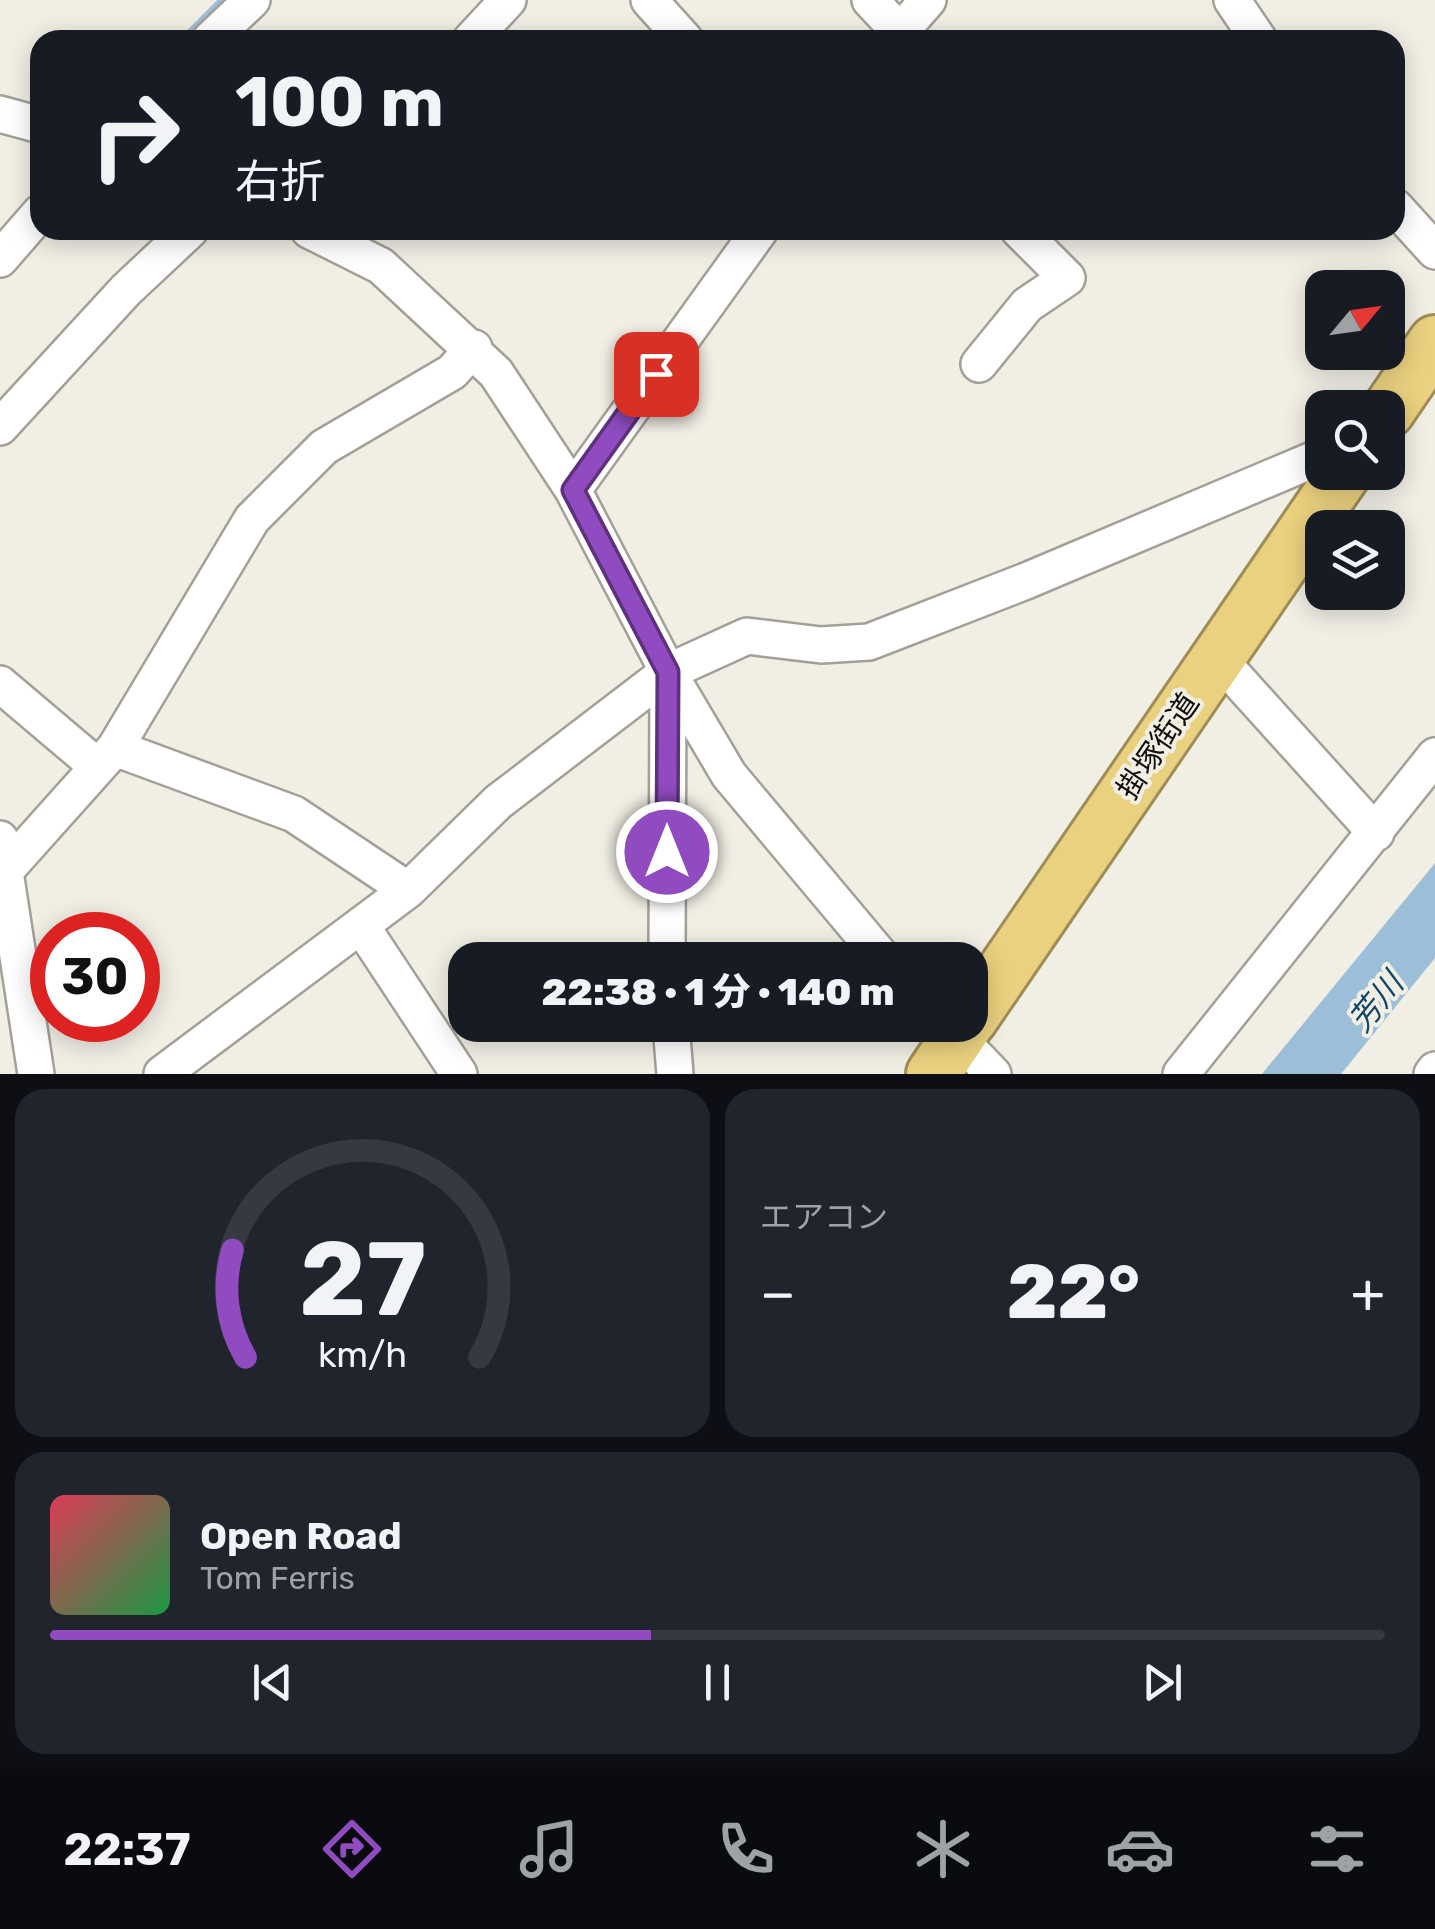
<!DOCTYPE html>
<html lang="ja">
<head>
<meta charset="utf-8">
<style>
  :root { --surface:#171b24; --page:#20242c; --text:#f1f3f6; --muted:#9ea1a6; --line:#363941; --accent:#8f4bbf }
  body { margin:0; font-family:Rubik,"Noto Sans JP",sans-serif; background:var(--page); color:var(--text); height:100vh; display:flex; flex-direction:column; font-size:38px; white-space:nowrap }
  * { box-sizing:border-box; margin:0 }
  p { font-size:32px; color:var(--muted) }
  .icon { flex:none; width:55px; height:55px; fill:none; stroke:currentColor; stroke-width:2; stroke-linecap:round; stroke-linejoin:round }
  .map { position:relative; height:1074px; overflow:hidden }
  .sheet { display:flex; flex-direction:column; gap:15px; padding:15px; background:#0d0f14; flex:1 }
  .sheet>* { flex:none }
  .banner { position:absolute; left:30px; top:30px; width:1375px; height:210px; border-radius:30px; box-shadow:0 5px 25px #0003; background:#171b24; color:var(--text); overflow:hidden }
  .needle { width:65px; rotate:61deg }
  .controls { position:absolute; left:1305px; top:270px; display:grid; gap:20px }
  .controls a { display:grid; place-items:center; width:100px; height:100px; border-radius:20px; background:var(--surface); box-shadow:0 5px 25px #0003; font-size:50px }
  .speed { position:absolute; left:30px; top:912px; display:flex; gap:20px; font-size:50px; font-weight:700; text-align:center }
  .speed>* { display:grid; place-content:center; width:130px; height:130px; border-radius:50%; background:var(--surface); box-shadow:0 5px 25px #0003; line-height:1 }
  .speed .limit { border:15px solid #d22; background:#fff; color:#111 }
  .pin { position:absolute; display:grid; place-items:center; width:85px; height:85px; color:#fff; margin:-42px; border-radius:20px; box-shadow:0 5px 15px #0006 }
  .me { position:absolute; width:110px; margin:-55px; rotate:0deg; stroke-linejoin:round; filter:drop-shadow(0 0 8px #0008) }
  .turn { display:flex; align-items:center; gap:35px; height:210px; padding:0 40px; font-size:45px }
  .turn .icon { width:130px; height:130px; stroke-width:2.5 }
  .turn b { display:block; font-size:70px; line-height:85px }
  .big { font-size:75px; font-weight:800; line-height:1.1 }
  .sheet .widget { flex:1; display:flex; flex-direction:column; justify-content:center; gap:15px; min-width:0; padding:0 35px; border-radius:30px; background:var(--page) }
  .sheet .dial { align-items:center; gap:0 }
  .dial svg { height:260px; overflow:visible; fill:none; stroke:var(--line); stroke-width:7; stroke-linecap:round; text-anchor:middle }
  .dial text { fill:var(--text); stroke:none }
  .song { display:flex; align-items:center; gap:30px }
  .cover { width:120px; height:120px; border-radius:15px; background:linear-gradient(135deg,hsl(350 70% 55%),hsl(140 70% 35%)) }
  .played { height:10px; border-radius:5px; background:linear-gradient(90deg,var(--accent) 45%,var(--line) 45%) }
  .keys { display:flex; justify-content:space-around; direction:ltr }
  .heat { display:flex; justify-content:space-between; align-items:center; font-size:55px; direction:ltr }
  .sheet .tiles { flex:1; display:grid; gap:15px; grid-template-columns:1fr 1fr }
  .widget:last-child { grid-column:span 2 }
  .trip { position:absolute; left:448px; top:942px; width:540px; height:100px; border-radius:30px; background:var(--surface); box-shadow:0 5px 25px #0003; font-weight:800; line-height:100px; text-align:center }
  .tab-bar { display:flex; height:160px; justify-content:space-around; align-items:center; background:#090b0e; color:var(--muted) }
  .tab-bar .icon { width:70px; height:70px }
  .tab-bar .active { color:var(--accent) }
  .tab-bar b { font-size:45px; color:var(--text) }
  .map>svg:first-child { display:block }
</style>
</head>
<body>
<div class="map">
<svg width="1435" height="1074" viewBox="0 0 1435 1074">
  <rect width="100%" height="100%" fill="#f1eee4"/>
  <path fill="#9dbed8" d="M 1435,863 L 1435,958 L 1341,1074 L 1262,1074 Z"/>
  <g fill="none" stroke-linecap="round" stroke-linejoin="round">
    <path stroke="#9dbed8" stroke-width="8" d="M 183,40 L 223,0"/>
    <defs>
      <path id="minor" d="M 649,0 L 685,40
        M 870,0 L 899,31
        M 1232,0 L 1259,40
        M 210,40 L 252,0
        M 471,40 L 508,0
        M 893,40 L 928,0
        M 0,114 L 40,125
        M 1395,207 L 1435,251
        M 309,230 L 381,266 L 496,373 L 573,490 L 668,672 L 729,775 L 884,960
        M 0,259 L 40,213
        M 979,364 L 1027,305 L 1067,278 L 1019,230
        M 0,427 L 126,290 L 190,230
        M 573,490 L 760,230
        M 1218,658 L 1376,833
        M 0,684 L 98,767
        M 115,748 L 294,814 L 408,890
        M 0,839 L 36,1074
        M 5,871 L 115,748 L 252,519 L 324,447 L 452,372 L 474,348
        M 362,927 L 459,1074
        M 667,960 L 668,673
        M 671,1025 L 675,1074
        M 946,1025 L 993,1074
        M 162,1074 L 408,890 L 498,802 L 668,672 L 747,636 L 821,645 L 869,642 L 1026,581 L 1322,456
        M 1181,1074 L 1435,756
        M 1432,1074 L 1435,1070"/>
      <path id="highway" d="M 1388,411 L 1435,342
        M 970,1020 L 1345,472
        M 933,1074 L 966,1025"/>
    </defs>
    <use href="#minor" stroke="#a3a097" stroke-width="40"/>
    <use href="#highway" stroke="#9e8d57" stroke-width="58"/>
    <use href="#minor" stroke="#fff" stroke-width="35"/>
    <use href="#highway" stroke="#ead17f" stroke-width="52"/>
  </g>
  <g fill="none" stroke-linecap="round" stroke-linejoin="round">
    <defs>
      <path id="route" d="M 656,374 L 573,490 L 668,672 L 667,852"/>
    </defs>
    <use href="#route" stroke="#5d317c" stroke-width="25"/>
    <use href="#route" stroke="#8f4bbf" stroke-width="18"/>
  </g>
  <g text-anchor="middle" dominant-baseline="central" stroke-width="8" stroke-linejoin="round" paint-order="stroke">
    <g font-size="30" fill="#100f0c" stroke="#f1eee4">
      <text transform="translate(1158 746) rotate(-56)">掛塚街道</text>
    </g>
    <g font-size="32" font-style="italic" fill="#104669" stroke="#f1eee4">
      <text transform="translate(1376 1002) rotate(-51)">芳川</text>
    </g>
  </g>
</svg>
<div class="controls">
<a><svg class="needle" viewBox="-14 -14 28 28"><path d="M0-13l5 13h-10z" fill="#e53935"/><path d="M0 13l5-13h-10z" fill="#9ea1a6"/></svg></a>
<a><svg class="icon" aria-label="search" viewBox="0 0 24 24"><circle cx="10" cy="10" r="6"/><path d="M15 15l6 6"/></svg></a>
<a><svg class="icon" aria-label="layers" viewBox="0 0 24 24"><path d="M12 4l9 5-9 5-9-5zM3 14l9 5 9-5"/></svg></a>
</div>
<div class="speed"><div class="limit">30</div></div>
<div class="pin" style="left:656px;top:374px;background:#d93025"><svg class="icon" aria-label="arrive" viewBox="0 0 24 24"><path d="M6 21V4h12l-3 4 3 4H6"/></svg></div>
<svg class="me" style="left:667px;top:852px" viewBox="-20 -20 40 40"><circle r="17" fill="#8f4bbf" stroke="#fff" stroke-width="3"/><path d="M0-11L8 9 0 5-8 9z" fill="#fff"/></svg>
<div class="trip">22:38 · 1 分 · 140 m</div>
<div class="banner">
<div class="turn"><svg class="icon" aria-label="right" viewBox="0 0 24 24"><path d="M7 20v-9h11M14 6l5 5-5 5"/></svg><div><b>100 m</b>右折</div></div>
</div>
</div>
<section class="sheet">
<div class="tiles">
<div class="widget dial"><svg viewBox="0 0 100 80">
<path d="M14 69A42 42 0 1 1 86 69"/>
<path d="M14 69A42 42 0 0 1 10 36" stroke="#8f4bbf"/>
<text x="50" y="56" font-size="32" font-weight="700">27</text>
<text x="50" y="72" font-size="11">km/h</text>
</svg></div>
<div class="widget"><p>エアコン</p>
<div class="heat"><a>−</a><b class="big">22°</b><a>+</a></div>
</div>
<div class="widget">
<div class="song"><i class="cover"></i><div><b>Open Road</b><p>Tom Ferris</p></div></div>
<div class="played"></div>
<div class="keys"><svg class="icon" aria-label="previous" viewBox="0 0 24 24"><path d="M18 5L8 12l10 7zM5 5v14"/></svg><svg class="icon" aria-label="pause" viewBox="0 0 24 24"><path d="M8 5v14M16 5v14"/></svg><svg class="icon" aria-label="next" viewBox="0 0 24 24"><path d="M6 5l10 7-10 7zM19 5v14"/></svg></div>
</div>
</div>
</section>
<nav class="tab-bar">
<b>22:37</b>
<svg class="icon active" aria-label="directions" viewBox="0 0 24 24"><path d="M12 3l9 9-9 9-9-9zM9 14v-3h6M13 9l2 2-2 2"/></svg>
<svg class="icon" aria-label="music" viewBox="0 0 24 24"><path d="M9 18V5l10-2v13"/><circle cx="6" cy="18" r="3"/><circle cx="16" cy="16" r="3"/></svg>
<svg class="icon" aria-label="phone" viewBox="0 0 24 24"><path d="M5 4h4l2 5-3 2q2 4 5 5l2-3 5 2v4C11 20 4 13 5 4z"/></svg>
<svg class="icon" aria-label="climate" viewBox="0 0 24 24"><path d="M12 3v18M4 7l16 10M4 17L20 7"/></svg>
<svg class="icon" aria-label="car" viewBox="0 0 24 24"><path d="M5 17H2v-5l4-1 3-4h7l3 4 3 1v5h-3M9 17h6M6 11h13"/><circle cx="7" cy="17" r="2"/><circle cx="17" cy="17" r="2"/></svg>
<svg class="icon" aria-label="filters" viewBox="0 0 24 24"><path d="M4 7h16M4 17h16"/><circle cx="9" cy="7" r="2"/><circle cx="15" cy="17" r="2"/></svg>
</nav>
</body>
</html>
